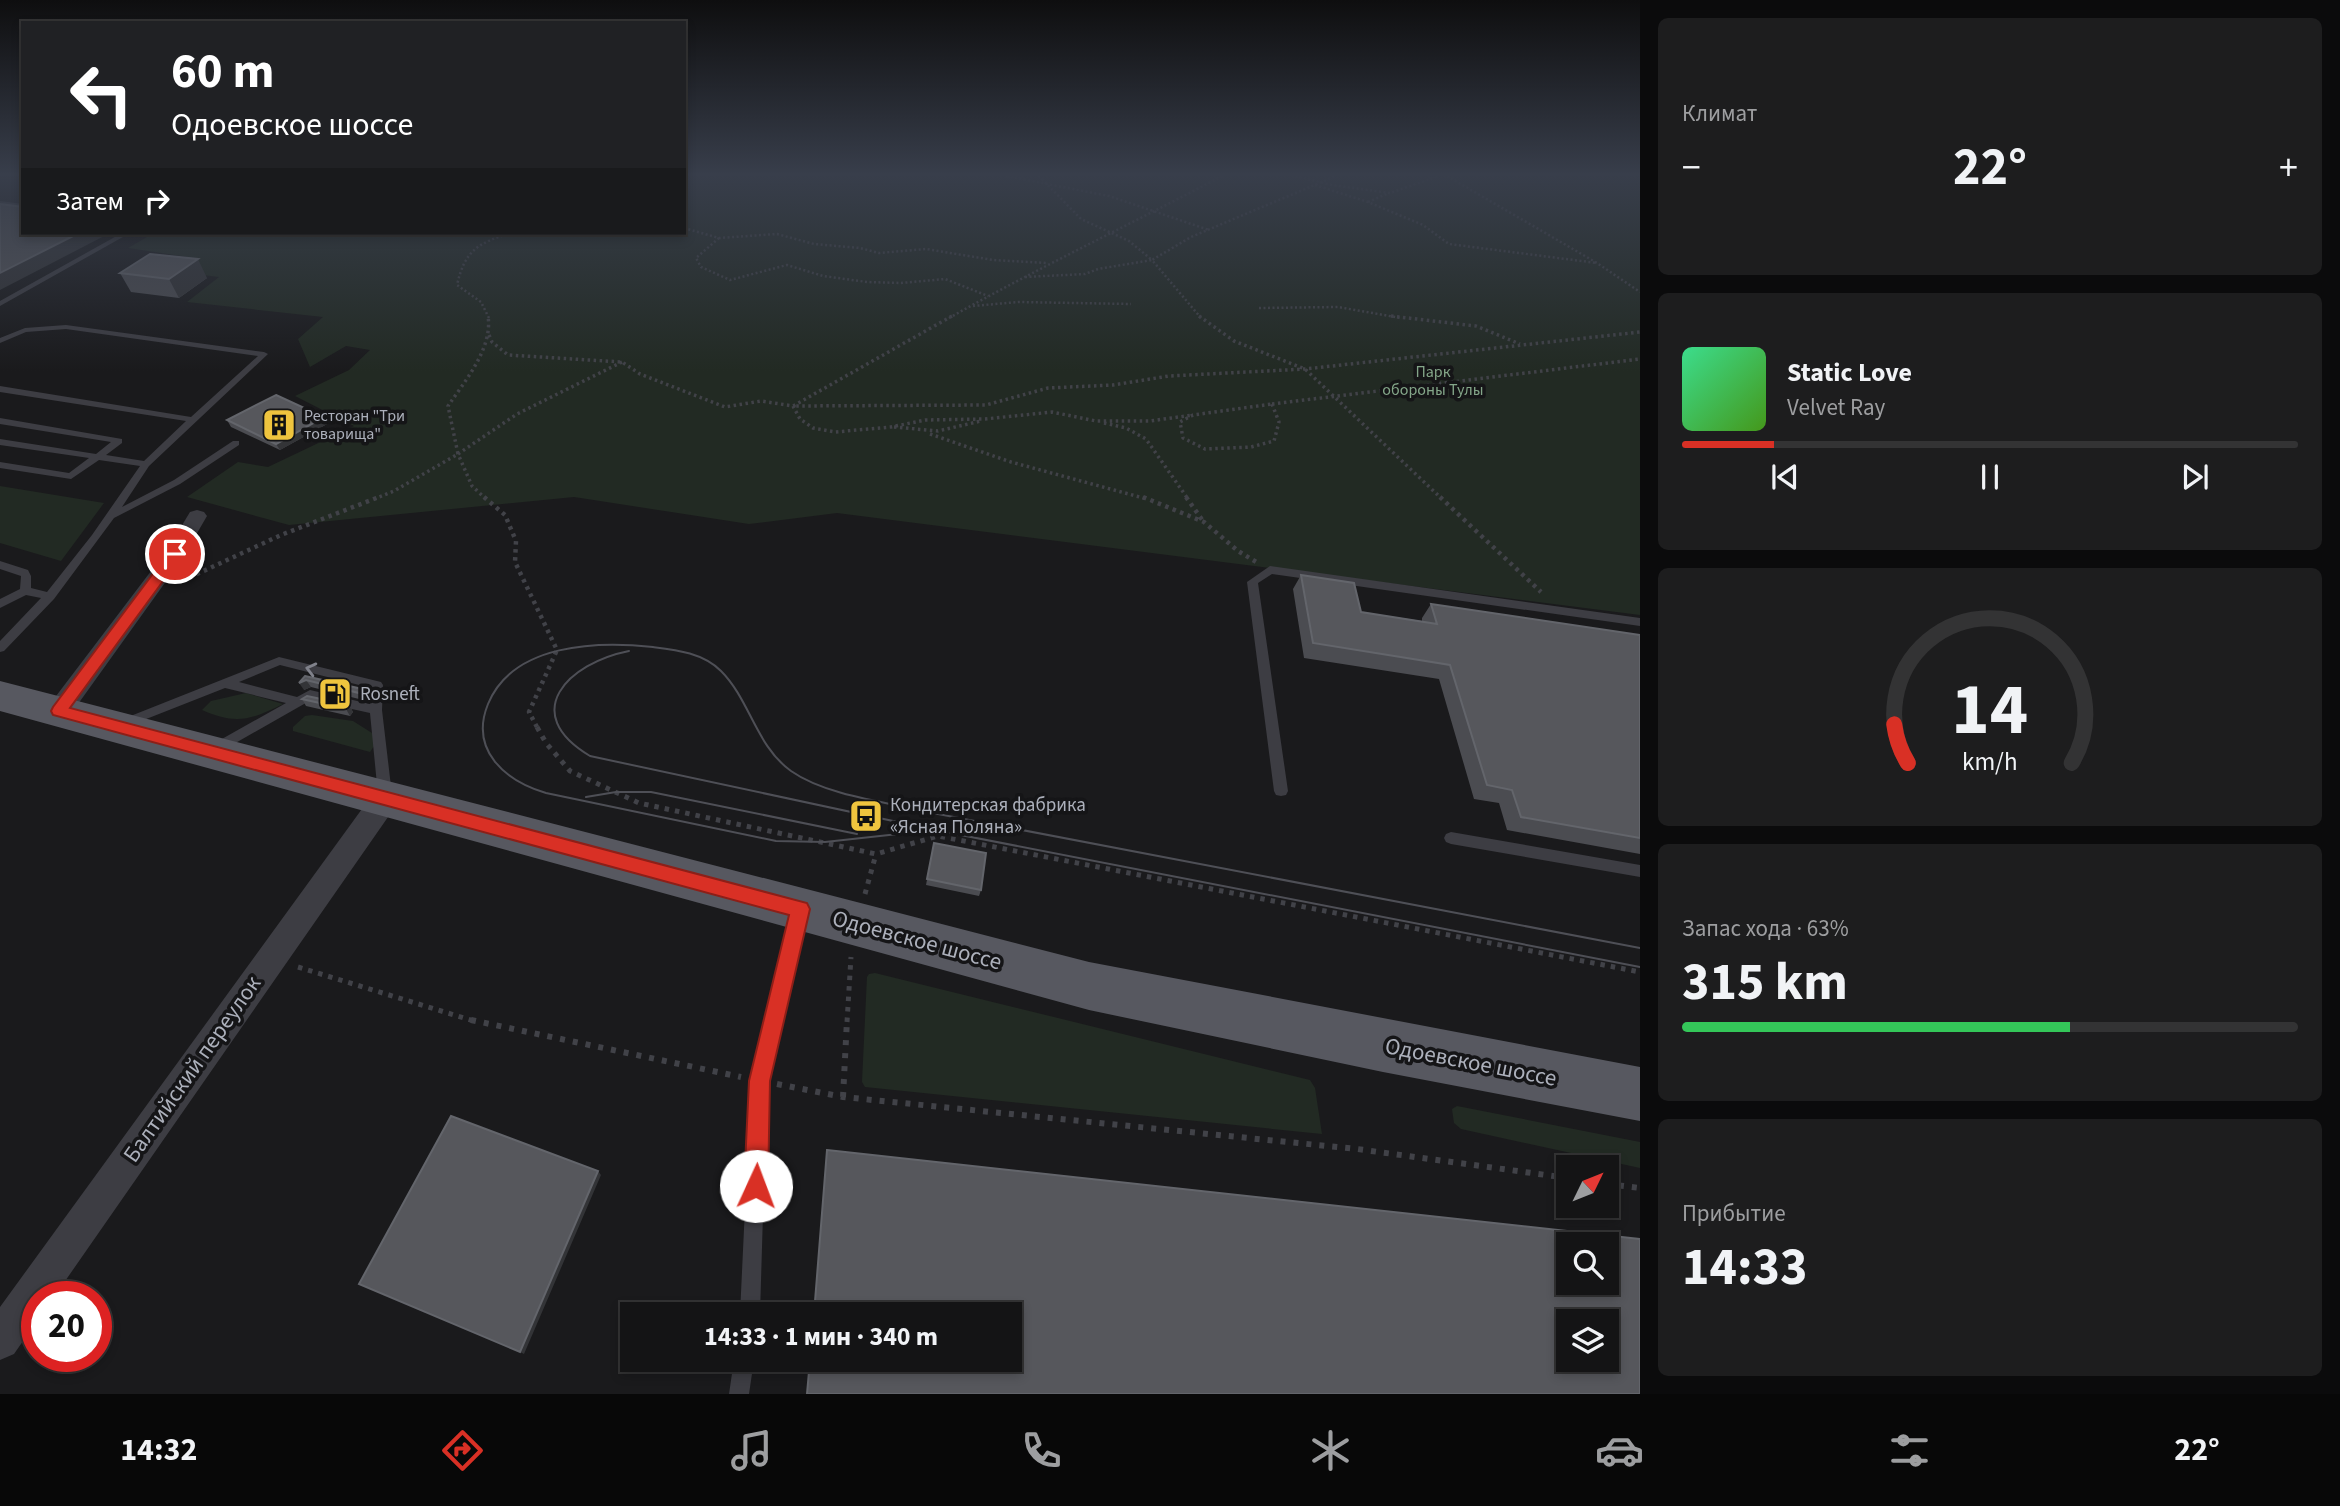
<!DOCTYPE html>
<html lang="ru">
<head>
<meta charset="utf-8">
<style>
  :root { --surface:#141415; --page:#1d1d1e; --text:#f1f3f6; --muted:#9d9ea0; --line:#333334; --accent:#d93025 }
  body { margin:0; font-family:"Source Sans 3",sans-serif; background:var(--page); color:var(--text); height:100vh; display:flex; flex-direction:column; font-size:26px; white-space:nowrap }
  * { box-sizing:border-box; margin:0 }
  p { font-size:23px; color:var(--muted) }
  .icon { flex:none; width:38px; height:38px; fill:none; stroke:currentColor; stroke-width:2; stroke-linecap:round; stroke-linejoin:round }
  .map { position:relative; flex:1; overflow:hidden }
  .details { display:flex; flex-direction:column; gap:18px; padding:18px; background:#0b0b0c; width:700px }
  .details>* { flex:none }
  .hud { position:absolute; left:21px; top:21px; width:665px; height:214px; border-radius:0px; box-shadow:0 4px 10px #0003,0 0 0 2px var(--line); background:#202124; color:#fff; overflow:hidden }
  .needle { width:46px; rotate:47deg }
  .tools { position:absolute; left:1556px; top:1155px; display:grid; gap:14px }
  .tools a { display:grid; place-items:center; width:63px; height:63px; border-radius:0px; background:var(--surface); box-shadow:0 4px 10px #0003,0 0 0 2px var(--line); font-size:35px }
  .speed { position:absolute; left:21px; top:1281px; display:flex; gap:14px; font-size:35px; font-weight:700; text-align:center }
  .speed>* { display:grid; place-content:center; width:91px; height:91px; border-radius:50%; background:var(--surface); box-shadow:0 4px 10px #0003,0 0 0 2px var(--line); line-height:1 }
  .speed .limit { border:10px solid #d22; background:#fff; color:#111 }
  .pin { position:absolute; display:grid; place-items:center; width:60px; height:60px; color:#fff; margin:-30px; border:4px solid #fff; border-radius:50%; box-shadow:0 2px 7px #0007 }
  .me { position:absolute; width:77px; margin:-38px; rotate:2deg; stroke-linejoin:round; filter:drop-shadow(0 0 5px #0008) }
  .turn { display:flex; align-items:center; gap:24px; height:147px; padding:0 35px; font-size:32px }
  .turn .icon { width:91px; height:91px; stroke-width:2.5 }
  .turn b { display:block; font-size:49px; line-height:60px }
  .then { display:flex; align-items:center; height:66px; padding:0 35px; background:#0003; gap:14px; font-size:26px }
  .big { font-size:52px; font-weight:700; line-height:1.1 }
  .details .card { flex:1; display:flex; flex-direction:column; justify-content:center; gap:10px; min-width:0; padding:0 24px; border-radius:10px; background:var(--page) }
  .details .dial { align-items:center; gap:0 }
  .dial svg { height:182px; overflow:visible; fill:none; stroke:var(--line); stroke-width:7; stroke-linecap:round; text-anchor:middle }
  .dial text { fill:var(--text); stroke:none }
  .song { display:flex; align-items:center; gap:21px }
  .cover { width:84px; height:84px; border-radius:10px; background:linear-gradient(135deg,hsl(150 70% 55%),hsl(100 70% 35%)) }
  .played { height:7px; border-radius:4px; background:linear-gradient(90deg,var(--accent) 15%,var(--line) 15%) }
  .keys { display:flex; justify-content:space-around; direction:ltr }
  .heat { display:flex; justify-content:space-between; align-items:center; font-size:38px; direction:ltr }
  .charge { height:10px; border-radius:5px; background:linear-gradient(90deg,#34c759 63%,var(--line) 0) }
  .trip { position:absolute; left:620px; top:1302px; width:402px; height:70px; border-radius:0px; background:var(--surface); box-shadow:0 4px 10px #0003,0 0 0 2px var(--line); font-weight:700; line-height:70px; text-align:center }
  .tab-bar { display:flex; height:112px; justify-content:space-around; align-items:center; background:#080808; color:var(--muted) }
  .tab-bar .icon { width:49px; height:49px }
  .tab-bar .current { color:var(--accent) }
  .tab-bar b { font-size:32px; color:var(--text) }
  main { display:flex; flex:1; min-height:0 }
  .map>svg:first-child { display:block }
</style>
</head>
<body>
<main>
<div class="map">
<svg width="1640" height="1394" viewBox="0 0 1640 1394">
  <rect width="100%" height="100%" fill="#1a1a1c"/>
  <path fill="#222a23" d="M 684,176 L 1640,176 L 1640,615 L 837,513 L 749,524 L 574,497 L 289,525 L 187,497 L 238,462 L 268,467 L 354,426 L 295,396 L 349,370 L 370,350 L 346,346 L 310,367 L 298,339 L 323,317 L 187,302 L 219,277 L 195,274 L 188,257 L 128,248 L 154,233 L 684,233 Z
    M 0,486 L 104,503 L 61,561 L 0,543 Z
    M 246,693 L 283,704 C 251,720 236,725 202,710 L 211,701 Z
    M 312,715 L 353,721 L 372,733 L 376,743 L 370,752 L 293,731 L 293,727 L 305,716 Z
    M 875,973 L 1310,1080 L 1315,1088 L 1322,1134 L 865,1087 L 862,1082 L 867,977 L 869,974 Z
    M 1457,1106 L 1640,1142 L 1640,1168 L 1461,1129 L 1454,1123 L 1452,1109 Z"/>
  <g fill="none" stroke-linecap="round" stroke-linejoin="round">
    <path stroke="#414248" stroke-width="2.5" stroke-dasharray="2 2.5" stroke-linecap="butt" d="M 1006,176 L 1109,196 L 1209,230
      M 1295,176 L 1332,185 L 1390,193 L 1439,176
      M 1447,176 L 1597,263 L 1640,292
      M 1315,185 L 1368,202 L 1423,225 L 1449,244 L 1597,263
      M 1368,202 L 1389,193
      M 684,228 L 719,238 L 777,234 L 814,244 L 860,248 L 879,253 L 926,249 L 993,260 L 1047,263
      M 719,238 L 696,258 L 701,267 L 730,280 L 787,265 L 823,276 L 867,282 L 901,283 L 945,279 L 988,296
      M 1025,277 L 1085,274 L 1098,269 L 1152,260 L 1129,241 L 1081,219 L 1039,176
      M 973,306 L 1018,302 L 1131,304
      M 1259,308 L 1338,307 L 1401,318
      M 489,318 L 481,302 L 457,285 C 465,250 478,243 511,233
      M 949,318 C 1038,268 1131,224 1222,176
      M 1201,318 L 1152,260 L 1191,237 L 1336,176"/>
    <path stroke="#414248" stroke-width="3.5" stroke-dasharray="2.5 3.5" stroke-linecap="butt" d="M 952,316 L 793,406 L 986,405 L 1048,388 L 1113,385 L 1169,376 L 1305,369 L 1640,332
      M 1199,316 L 1234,341 L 1305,369 L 1442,499
      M 1391,316 L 1476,326 L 1520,344
      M 489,335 L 492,342 L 508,355 L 622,362 L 640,374 L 725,407 L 761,401 L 793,406 L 800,419 L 813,428 L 835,432 L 891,427 L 925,420 L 985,419 L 1052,412 L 1096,421 L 1150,421 L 1193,415
      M 1272,404 L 1279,422 L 1274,441 L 1251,447 L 1205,449 L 1183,438 L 1180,422 L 1193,415 Z
      M 1272,404 L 1640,359
      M 1104,423 L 1126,428 L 1146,439 L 1188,499
      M 894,427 L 938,431 L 981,421
      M 930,434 L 1011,462 L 1147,499
      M 374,499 L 394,491 L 458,454 L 448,406 C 465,381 493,348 488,316
      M 486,499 L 472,486 L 458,454 L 517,414 L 622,362"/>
    <path stroke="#414248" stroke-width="4.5" stroke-dasharray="3.5 4.5" stroke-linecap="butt" d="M 484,497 L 505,515 L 516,541 L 515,562 L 557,650 L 529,712 L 538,729
      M 1143,497 L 1204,522 L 1238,551 L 1258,563
      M 1186,497 L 1203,521
      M 1440,497 L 1541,592
      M 182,581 L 281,535 L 379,497"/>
    <path stroke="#414248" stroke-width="5" stroke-dasharray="4.5 6" stroke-linecap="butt" d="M 537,727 L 546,743 L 570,771 L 639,803 L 876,854 L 938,836 L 1640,972
      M 865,894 L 876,854
      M 298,967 L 477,1022
      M 847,1022 L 851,957"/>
    <path stroke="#414248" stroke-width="6" stroke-dasharray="5 8" stroke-linecap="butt" d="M 471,1020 L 741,1077
      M 777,1084 L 843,1097 L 1357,1149 L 1568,1178
      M 843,1097 L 847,1020
      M 1606,1184 L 1640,1188"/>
    <path fill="#3d3d43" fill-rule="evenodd" d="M 0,201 L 23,204 L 23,208 L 0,205 Z
      M 122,233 L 130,233 L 0,306 L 0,301 Z
      M 66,325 L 264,352 L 268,354 L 149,466 L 122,507 L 174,480 L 233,441 L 239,441 L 239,445 L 180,484 L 114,518 L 54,599 L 4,651 L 0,652 L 0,641 L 41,598 L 26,595 L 0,608 L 0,599 L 20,589 L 21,576 L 0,569 L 0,561 L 28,570 L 31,576 L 31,588 L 47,592 L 92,535 L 140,466 L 99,460 L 71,479 L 0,468 L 0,462 L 69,473 L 89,458 L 0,445 L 0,439 L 96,454 L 111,442 L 0,424 L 0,418 L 122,439 L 122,443 L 106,455 L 144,461 L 186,421 L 0,392 L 0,386 L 191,417 L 258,356 L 66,329 L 26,332 L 0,343 L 0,338 L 25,328 Z
      M 1270,566 L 1640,618 L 1640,626 L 1272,574 L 1258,583 L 1288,791 L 1286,795 L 1281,796 L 1276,795 L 1274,791 L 1247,582 Z
      M 279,657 L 381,682 L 383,685 L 382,710 L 392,795 L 390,799 L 385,801 L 380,799 L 378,795 L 370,713 L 311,700 L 218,753 L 213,752 L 212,748 L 213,744 L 286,703 L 225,688 L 131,725 L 123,725 L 121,722 L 123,719 ZM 280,665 L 371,688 L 370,704 L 310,690 L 297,697 L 239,682 Z
      M 1451,832 L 1640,865 L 1640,877 L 1451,844 L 1446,842 L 1444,838 L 1446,834 Z
      M 799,909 L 804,911 L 806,916 L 767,1081 L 760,1314 L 740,1314 L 751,1081 L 792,916 L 794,911 Z
      M 734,1360 L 754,1360 L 749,1394 L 729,1394 Z"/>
    <path fill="#3d3d43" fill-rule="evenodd" d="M 197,510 L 204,512 L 207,516 L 182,559 L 68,718 L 59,720 L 50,718 L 47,711 L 50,704 L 167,550 L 190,512 Z
      M 385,788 L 395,791 L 398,799 L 395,807 L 54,1297 L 37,1297 L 37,1321 L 14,1354 L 0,1360 L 0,1307 L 375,791 Z"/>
    <path fill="#575860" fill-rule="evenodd" d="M 0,681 L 1089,962 L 1640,1067 L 1640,1121 L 1383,1072 L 1089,1010 L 0,711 Z"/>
    <path stroke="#4e4f56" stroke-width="2" d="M 629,651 C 568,663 518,713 590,756 L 935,830 L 1640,967
      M 586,797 L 616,792 L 651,792 L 857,834
      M 935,830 L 825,842 L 776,841 L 546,793 C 506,781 469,751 488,704 C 513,643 598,641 653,647 C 677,650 703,653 721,671 C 750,700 756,746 791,771 C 828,797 894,803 938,814 L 1640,948"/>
  </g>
  <path fill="#4b4c51" d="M 120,273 L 207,278 L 179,298 L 131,292 Z
    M 227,420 L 327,424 L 280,450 L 231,427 Z
    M 1301,575 L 1361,612 L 1422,621 L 1422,618 L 1431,604 L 1640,635 L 1640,854 L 1507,830 L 1499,803 L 1474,799 L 1439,679 L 1304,658 L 1293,589 Z
    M 305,676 L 362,689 L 366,696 L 363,700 L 311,687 L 304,690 Z
    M 302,699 L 349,705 L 353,712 L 350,716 L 306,706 Z
    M 934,843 L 981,890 L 979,896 L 926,885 Z"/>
  <path fill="#333437" d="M 79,233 L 110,233 L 0,290 L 0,273 Z
    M 198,259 L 207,278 L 179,298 L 169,279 Z
    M 324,417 L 327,424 L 280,450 L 276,444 Z
    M 306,680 L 311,687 L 304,690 L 299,683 Z
    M 362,689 L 366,696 L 363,700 L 359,693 Z
    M 349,705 L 353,712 L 350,716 L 346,709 Z
    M 598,1171 L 601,1175 L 524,1354 L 520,1352 Z"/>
  <path fill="#56575c" stroke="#63656b" stroke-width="2" fill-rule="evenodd" d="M 0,204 L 23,207 L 23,233 L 79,233 L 0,273 Z
    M 150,254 L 198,259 L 169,279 L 120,273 Z
    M 276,395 L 324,417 L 276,444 L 227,420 Z
    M 1301,575 L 1354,583 L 1361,612 L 1437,624 L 1431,604 L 1640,635 L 1640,838 L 1521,817 L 1512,790 L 1487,785 L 1450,665 L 1313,643 Z
    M 305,676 L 362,689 L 359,693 L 306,680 L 299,683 Z
    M 307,696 L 349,705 L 346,709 L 302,699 Z
    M 934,843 L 986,853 L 981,890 L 927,879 Z
    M 451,1116 L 598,1171 L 520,1352 L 359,1284 Z
    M 827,1150 L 1640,1239 L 1640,1394 L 807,1394 L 810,1360 L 1010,1360 L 1010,1314 L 814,1314 ZM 1568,1244 L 1606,1244 L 1606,1283 L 1568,1283 ZM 1568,1321 L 1606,1321 L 1606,1360 L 1568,1360 Z"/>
  <defs><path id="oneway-chevron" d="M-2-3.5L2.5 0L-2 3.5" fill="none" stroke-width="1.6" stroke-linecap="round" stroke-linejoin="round" transform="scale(1.75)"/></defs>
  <use stroke="#80828b" href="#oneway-chevron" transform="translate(311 669) rotate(-166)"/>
  <linearGradient id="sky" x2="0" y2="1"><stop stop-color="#0e0e0f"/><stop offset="0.47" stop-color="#383e4b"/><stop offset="1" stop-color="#383e4b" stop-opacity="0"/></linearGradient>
  <rect width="1640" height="371" fill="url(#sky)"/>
  <path fill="#d93025" stroke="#8d1f18" stroke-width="2" d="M 175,550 L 182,554 L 180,558 L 70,708 L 807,903 L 810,909 L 770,1081 L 768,1186 L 764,1195 L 756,1198 L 748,1195 L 744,1186 L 749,1081 L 789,915 L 53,715 L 51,711 L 53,707 L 170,551 Z"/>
  <defs>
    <symbol id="building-square" viewBox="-11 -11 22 22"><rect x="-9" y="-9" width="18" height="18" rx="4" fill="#efc43e" stroke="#151517"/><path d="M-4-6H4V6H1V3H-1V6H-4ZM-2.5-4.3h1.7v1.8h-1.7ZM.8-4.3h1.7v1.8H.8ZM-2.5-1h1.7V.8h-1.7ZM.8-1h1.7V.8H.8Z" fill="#111"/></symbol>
    <symbol id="fuel-square" viewBox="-11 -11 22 22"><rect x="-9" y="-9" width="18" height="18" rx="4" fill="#efc43e" stroke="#151517"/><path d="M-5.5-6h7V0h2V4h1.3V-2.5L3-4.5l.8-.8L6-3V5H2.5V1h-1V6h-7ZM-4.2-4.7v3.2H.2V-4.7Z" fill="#111"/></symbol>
    <symbol id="bus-square" viewBox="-11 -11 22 22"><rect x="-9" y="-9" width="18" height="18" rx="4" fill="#efc43e" stroke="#151517"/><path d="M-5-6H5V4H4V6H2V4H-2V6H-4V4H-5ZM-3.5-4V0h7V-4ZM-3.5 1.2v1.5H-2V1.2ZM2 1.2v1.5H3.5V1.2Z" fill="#111"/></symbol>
  </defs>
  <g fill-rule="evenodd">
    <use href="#building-square" x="260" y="406" width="38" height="38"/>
    <use href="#fuel-square" x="316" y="675" width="38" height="38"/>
    <use href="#bus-square" x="847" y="797" width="38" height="38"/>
  </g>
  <g text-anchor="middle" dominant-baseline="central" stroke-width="7" stroke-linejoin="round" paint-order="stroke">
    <g font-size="16" fill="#84a689" stroke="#151517">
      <text x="1433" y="372">Парк<tspan x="1433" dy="18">обороны Тулы</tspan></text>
    </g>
    <g font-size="16" fill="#acb0bb" stroke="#151517" text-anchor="start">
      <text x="304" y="416">Ресторан "Три<tspan x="304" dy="18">товарища"</tspan></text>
    </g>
    <g font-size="19" fill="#acb0bb" stroke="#151517" text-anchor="start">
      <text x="360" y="694">Rosneft</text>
      <text x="890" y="805">Кондитерская фабрика<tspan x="890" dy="22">«Ясная Поляна»</tspan></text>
    </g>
    <g font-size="23" fill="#acb0bb" stroke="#151517">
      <text transform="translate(917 940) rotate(15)">Одоевское шоссе</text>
      <text transform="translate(1471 1062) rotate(11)">Одоевское шоссе</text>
      <text transform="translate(192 1069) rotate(-55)">Балтийский переулок</text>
    </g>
  </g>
</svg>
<div class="tools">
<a><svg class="needle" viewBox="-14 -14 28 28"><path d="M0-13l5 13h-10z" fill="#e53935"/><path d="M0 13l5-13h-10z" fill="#9d9ea0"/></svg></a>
<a><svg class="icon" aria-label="search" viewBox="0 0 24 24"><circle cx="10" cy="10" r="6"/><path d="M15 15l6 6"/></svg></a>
<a><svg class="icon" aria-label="layers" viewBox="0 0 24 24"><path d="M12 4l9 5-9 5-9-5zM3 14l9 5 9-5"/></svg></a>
</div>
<div class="speed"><div class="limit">20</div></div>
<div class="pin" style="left:175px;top:554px;background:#d93025"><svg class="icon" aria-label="arrive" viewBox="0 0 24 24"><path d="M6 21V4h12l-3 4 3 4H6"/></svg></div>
<svg class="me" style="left:756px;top:1186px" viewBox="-20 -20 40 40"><circle r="19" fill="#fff"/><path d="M0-13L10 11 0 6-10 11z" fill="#d93025"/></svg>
<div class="trip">14:33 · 1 мин · 340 m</div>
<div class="hud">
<div class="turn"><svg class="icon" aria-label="left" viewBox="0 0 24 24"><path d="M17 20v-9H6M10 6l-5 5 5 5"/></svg><div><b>60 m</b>Одоевское шоссе</div></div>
<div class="then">Затем<svg class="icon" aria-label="right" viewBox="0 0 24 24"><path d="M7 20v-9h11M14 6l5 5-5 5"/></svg></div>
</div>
</div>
<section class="details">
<div class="card"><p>Климат</p>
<div class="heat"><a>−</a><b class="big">22°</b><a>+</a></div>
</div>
<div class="card">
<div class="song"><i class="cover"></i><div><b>Static Love</b><p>Velvet Ray</p></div></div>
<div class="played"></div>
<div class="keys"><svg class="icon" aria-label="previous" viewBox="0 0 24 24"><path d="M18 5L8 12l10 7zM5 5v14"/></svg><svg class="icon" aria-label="pause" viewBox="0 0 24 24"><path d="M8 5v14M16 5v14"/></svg><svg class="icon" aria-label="next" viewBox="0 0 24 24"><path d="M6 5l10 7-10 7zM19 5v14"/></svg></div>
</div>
<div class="card dial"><svg viewBox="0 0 100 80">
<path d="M14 69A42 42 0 1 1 86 69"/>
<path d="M14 69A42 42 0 0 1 8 52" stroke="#d93025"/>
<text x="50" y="56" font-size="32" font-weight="700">14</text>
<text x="50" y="72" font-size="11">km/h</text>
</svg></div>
<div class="card"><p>Запас хода · 63%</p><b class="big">315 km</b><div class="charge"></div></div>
<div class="card"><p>Прибытие</p><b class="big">14:33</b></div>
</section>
</main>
<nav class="tab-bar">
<b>14:32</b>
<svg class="icon current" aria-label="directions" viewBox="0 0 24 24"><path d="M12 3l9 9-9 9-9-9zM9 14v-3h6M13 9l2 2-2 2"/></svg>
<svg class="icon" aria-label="music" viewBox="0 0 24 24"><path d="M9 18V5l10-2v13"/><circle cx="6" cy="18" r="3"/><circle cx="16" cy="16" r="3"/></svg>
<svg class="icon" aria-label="phone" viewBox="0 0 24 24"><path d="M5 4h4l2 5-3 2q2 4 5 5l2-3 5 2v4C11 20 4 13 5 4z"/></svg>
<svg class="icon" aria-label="climate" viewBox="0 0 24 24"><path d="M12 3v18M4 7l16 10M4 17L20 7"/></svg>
<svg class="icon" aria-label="car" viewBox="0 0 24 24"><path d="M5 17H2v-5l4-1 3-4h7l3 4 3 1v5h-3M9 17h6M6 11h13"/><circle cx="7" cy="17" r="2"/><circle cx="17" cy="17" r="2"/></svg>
<svg class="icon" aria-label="filters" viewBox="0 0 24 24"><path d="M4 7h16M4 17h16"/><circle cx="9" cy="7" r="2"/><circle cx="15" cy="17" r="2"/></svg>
<b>22°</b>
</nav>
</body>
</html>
